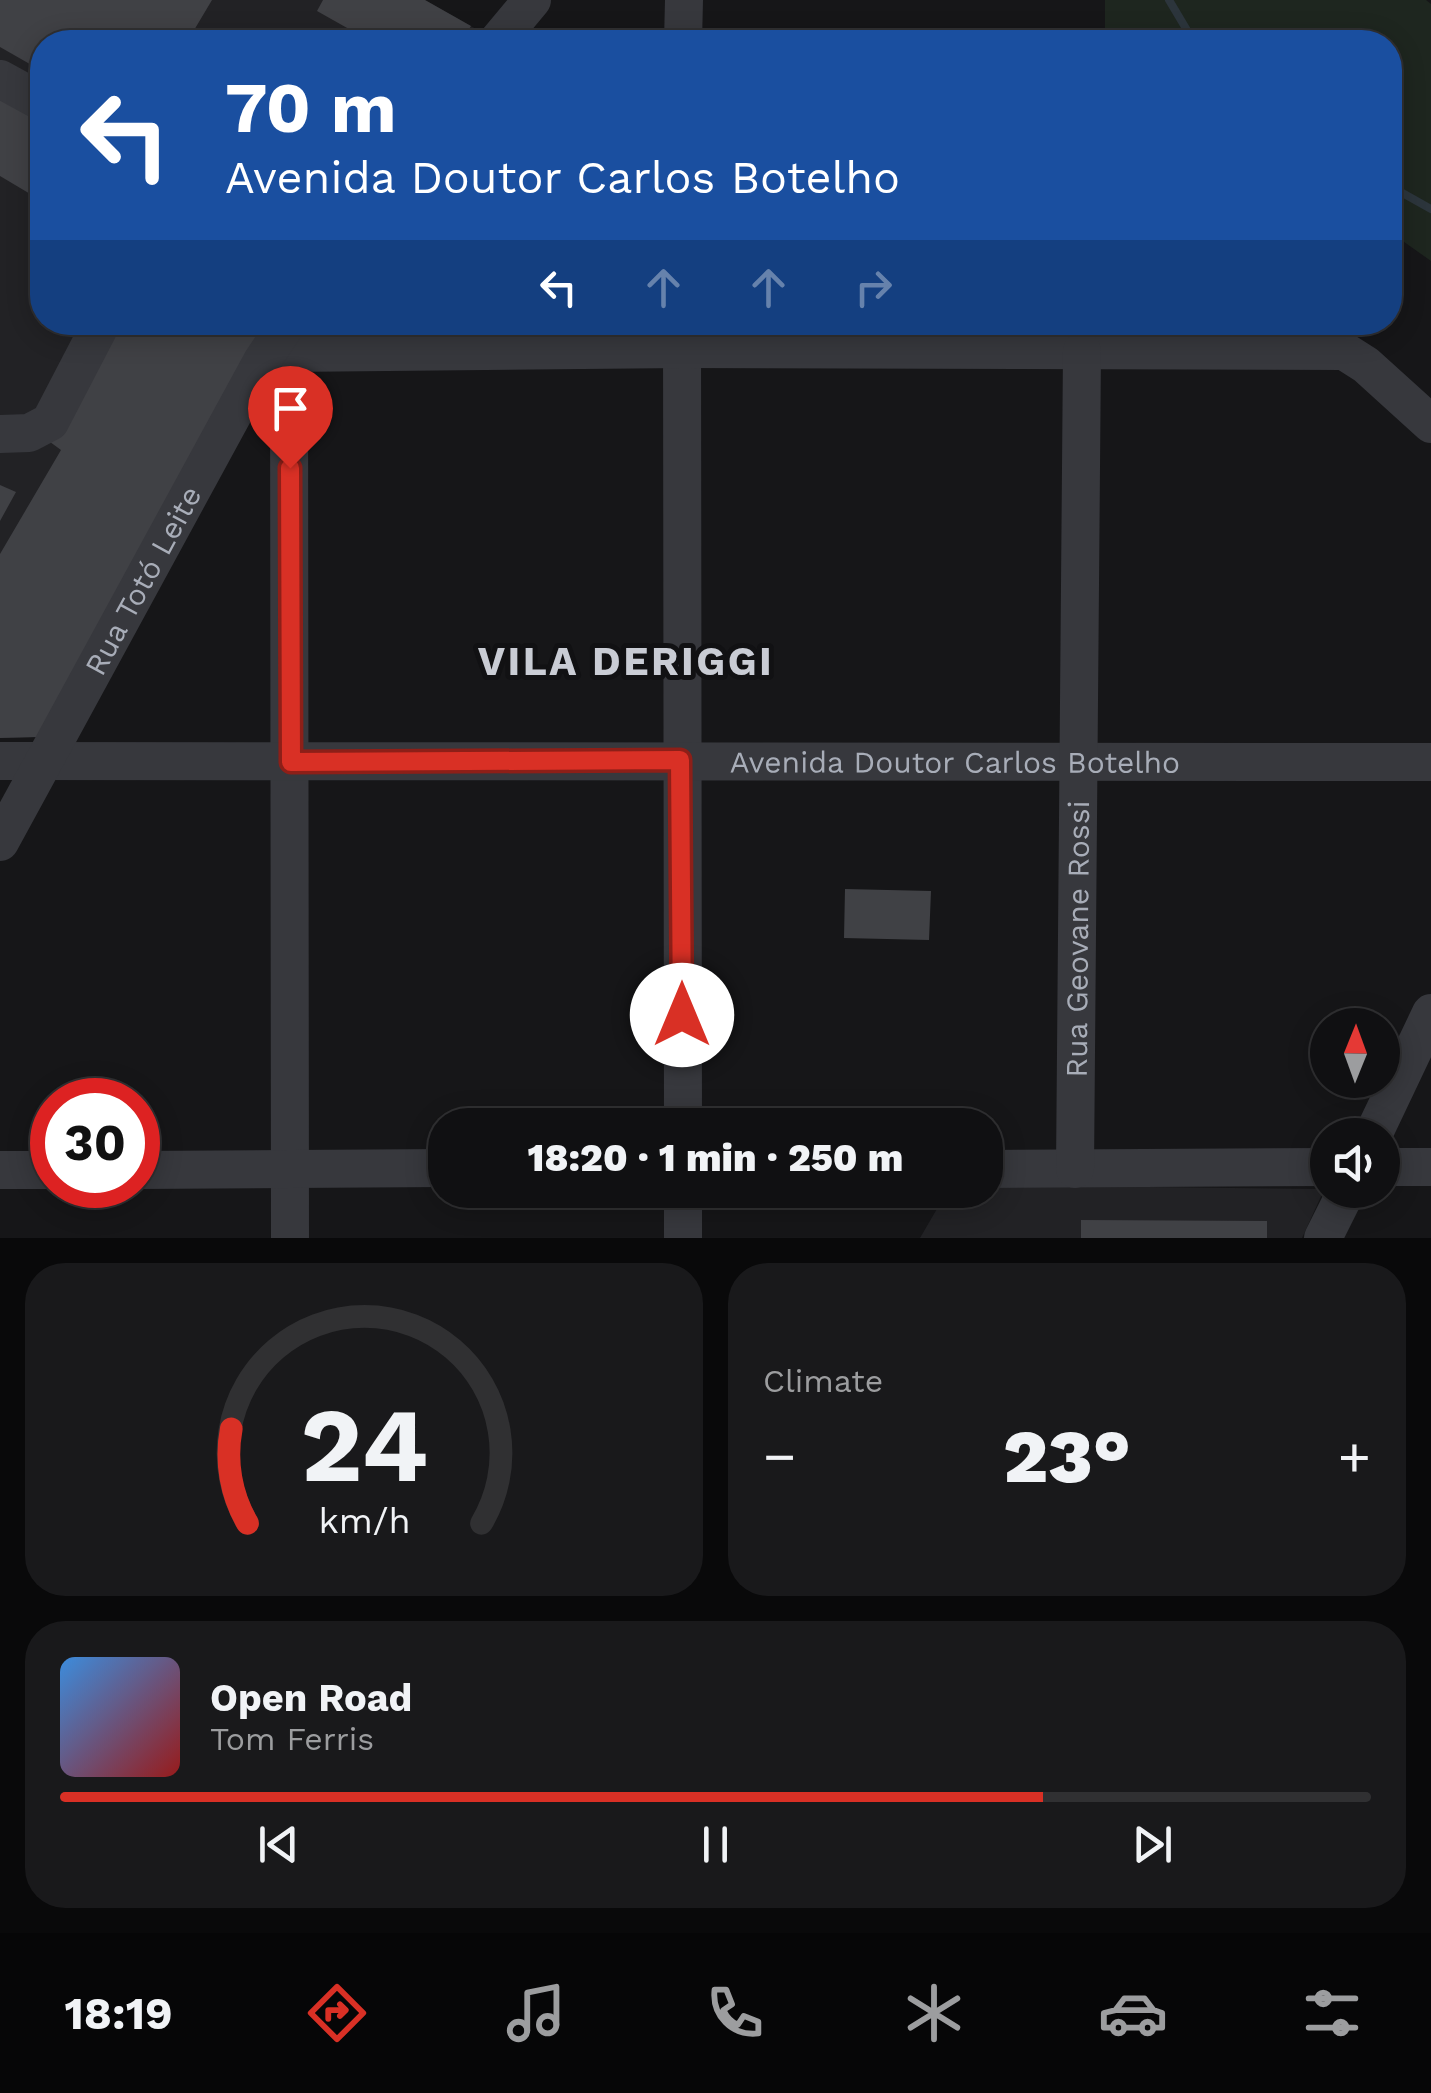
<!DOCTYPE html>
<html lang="en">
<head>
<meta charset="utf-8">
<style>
  :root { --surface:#101012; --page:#19191b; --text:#f1f3f6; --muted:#9c9d9f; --line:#303032; --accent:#d93025 }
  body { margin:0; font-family:"Work Sans",sans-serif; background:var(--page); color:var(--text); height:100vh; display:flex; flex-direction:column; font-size:38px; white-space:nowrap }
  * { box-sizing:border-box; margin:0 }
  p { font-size:32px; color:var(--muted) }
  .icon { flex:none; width:55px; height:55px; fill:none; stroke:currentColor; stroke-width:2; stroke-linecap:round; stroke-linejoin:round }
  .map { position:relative; height:1238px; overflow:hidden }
  .sheet { display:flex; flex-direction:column; gap:25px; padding:25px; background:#09090a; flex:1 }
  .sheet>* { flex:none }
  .banner { position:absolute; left:30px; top:30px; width:1372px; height:305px; border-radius:40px; box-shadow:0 5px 25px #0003,0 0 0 2px var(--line); background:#1a4fa0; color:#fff; overflow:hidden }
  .needle { width:65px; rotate:1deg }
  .fabs { position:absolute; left:1310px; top:1008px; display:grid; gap:20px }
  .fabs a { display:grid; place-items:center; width:90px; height:90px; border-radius:50%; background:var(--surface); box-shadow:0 5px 25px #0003,0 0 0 2px var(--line); font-size:50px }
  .speed { position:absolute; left:30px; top:1078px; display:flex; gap:20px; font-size:50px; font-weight:700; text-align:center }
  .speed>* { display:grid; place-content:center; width:130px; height:130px; border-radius:50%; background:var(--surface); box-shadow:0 5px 25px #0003,0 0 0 2px var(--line); line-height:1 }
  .speed .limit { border:15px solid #d22; background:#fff; color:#111 }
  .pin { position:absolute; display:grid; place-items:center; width:85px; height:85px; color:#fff; margin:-102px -42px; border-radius:50% 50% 50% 0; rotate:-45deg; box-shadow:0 0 10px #0007 }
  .pin .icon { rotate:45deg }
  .me { position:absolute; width:110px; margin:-55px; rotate:0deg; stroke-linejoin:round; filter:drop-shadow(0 0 8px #0008) }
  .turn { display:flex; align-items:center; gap:35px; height:210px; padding:0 30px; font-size:45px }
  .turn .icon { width:130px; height:130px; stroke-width:2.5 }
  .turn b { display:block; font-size:70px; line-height:85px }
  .lanes { display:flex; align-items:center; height:95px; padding:0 30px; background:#0003; justify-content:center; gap:50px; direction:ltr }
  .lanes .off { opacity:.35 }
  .big { font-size:75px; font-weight:800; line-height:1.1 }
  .sheet .tile { flex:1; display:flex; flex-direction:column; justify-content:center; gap:15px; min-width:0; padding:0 35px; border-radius:40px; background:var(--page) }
  .sheet .dial { align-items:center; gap:0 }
  .dial svg { height:260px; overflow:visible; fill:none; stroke:var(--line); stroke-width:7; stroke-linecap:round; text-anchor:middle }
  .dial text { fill:var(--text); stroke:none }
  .song { display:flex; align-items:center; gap:30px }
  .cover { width:120px; height:120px; border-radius:15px; background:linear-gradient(135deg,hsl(210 70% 55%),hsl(0 70% 35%)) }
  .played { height:10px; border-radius:5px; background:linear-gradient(90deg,var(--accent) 75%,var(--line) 75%) }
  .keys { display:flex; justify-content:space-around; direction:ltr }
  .heat { display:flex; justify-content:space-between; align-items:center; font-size:55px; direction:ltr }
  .sheet .tiles { flex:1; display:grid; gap:25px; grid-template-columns:1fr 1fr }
  .tile:last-child { grid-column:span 2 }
  .trip { position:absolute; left:428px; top:1108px; width:575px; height:100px; border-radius:40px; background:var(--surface); box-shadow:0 5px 25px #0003,0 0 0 2px var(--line); font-weight:800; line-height:100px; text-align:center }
  .menu { display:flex; height:160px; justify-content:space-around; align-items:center; background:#060607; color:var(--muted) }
  .menu .icon { width:70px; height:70px }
  .menu .active { color:var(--accent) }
  .menu b { font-size:45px; color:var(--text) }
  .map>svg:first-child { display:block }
</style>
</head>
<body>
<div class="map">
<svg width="1431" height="1238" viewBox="0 0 1431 1238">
  <rect width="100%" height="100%" fill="#161618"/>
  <path fill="#222225" d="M 0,0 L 425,0 L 483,33 L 476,42 L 42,42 L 42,322 L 273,323 L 39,737 L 0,738 Z
    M 985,1185 L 1321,1189 L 1323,1192 L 1302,1238 L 920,1238 L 948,1190 L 985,1190 Z"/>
  <path fill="#1e261f" d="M 1105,0 L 1426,0 L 1431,4 L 1431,261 L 1390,232 L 1390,42 L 1105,42 Z"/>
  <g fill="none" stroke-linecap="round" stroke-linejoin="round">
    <path stroke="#2c353c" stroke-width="8" d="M 1169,0 L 1194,42
      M 1390,186 L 1431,209"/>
  </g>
  <path fill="#404145" d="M 0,0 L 212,0 L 187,42 L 42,42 L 42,71 L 0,47 Z
    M 323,0 L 425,0 L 471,26 L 461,42 L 372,42 L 317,11 Z
    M 0,98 L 42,123 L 42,201 L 0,176 Z
    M 115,322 L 276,322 L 39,737 L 0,738 L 0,554 L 61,450 L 46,439 Z
    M 0,485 L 16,492 L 0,521 Z
    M 845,889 L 931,891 L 929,940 L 844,938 Z
    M 1081,1220 L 1267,1221 L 1267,1238 L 1081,1238 Z"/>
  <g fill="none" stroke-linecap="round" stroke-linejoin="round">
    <g stroke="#37383d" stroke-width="38">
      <path d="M 497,42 L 532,0"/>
      <path d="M 683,42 L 684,0"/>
      <path d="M 0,79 L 42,102"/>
      <path d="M 682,325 L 683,1125"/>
      <path d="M 285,327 L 289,353 L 290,1238"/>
      <path d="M 289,353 L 682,349 L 1344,351 L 1366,365 L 1431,424"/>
      <path d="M 0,434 L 29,433 L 50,422 L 102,322"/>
      <path id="s1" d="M 0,761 L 1431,762"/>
      <path id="s2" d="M 0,842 L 262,361 L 288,322"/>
      <path d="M 1373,1135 L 1431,1013"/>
      <path d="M 1382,1167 L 1431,1167"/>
      <path d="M 985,1169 L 1328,1167"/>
      <path id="s3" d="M 1075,1169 L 1082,351"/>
      <path d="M 0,1170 L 52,1170"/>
      <path d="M 138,1170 L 445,1168"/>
      <path d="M 683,1238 L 683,1190"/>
      <path d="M 1323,1238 L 1347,1190"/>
    </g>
  </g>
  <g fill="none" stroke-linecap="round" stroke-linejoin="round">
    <defs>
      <path id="route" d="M 290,468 L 291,762 L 680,760 L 682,1015"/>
    </defs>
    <use href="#route" stroke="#8d1f18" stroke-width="25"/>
    <use href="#route" stroke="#d93025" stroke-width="18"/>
  </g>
  <g text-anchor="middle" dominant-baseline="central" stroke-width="10" stroke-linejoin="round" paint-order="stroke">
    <g font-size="30" fill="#a8adb8" stroke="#111113">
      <text stroke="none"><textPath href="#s2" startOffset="298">Rua Totó Leite</textPath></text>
      <text stroke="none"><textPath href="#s1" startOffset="955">Avenida Doutor Carlos Botelho</textPath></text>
      <text stroke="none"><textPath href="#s3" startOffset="230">Rua Geovane Rossi</textPath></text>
    </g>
    <g font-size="40" font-weight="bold" letter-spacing="2.5" fill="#c9ccd4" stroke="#111113">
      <text x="626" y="661">VILA DERIGGI</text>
    </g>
  </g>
</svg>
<div class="fabs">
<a><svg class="needle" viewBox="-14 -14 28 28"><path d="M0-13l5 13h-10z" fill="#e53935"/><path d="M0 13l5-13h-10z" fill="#9c9d9f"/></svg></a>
<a><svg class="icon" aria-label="sound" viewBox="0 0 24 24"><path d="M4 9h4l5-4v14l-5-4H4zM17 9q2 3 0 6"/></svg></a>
</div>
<div class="speed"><div class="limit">30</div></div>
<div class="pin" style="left:290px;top:468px;background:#d93025"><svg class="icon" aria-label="arrive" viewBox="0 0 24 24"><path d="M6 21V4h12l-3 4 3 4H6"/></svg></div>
<svg class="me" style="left:682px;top:1015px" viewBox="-20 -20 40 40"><circle r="19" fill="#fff"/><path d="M0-13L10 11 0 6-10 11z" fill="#d93025"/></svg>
<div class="trip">18:20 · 1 min · 250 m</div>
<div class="banner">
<div class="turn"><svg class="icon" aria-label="left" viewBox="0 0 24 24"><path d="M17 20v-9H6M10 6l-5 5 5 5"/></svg><div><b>70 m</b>Avenida Doutor Carlos Botelho</div></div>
<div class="lanes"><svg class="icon" aria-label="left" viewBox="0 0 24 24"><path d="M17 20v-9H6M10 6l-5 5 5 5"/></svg><svg class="icon off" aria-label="ahead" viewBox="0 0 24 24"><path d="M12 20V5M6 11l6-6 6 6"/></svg><svg class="icon off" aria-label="ahead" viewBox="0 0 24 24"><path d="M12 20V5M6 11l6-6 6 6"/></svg><svg class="icon off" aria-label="right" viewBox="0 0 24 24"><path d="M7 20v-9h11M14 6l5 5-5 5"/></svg></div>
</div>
</div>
<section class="sheet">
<div class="tiles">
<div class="tile dial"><svg viewBox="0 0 100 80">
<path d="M14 69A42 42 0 1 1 86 69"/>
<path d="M14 69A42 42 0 0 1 9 40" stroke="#d93025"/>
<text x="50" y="56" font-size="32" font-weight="700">24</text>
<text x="50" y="72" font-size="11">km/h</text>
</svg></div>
<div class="tile"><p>Climate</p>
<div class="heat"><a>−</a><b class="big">23°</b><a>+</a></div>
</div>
<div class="tile">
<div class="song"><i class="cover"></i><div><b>Open Road</b><p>Tom Ferris</p></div></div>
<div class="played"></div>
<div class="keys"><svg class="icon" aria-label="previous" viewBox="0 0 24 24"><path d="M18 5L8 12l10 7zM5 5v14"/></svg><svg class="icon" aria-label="pause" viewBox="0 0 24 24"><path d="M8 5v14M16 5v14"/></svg><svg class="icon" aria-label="next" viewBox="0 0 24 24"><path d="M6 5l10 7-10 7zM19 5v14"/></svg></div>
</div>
</div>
</section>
<nav class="menu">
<b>18:19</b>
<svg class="icon active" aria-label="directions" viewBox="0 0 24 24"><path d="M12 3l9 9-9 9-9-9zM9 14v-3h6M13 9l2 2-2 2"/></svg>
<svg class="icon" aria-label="music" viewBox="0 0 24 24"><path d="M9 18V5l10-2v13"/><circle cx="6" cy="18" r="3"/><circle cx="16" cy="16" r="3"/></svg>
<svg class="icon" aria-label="phone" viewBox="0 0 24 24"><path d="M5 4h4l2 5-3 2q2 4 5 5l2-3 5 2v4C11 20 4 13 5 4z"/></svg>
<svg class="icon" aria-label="climate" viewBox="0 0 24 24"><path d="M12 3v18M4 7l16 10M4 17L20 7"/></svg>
<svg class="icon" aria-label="car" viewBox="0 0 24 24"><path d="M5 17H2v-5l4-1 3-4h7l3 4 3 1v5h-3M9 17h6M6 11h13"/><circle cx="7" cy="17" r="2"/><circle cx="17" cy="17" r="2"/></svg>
<svg class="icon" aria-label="filters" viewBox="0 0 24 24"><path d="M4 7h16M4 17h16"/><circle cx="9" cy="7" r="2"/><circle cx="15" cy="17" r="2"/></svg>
</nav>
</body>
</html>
